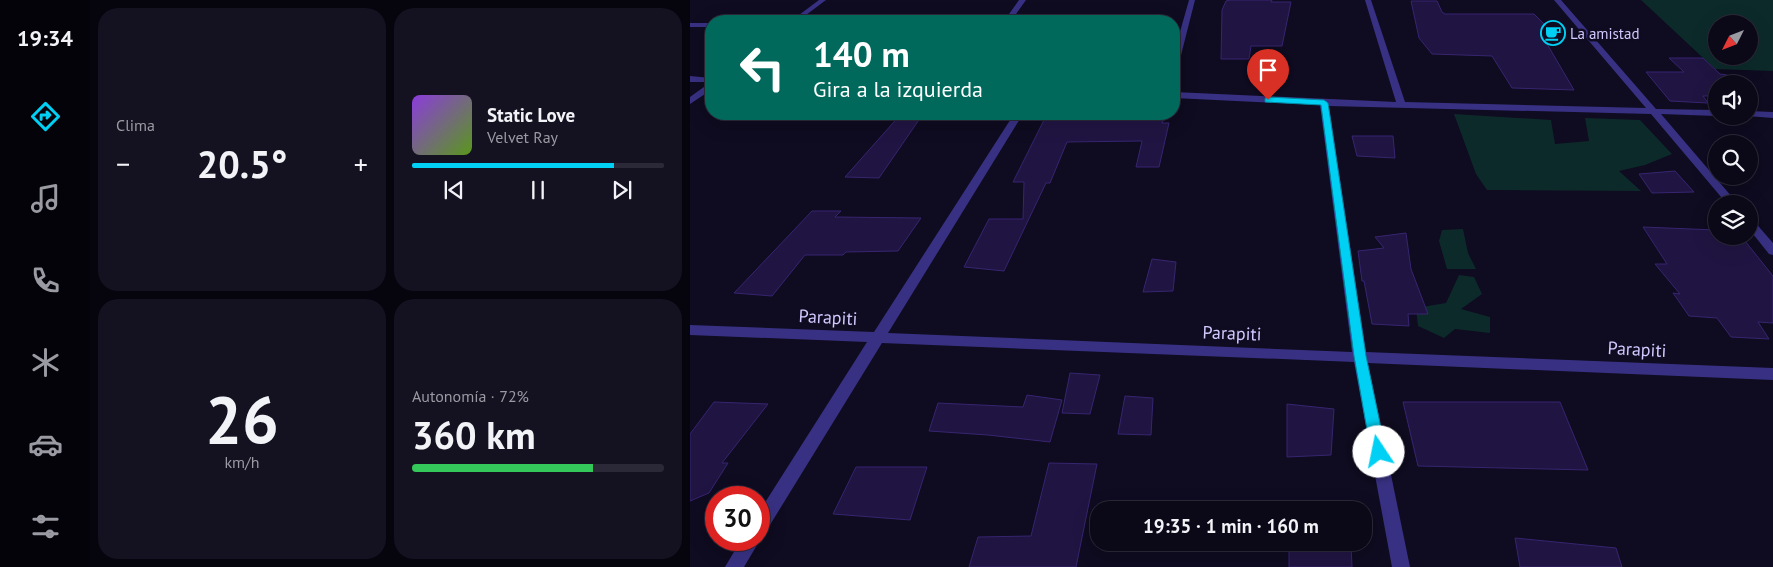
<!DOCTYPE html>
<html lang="es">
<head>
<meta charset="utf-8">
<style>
  :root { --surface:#0b0818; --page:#141121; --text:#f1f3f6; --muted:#9a9aa2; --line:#2b2937; --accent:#00d1f4 }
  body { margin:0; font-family:"PT Sans",sans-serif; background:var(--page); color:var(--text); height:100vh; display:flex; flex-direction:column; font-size:19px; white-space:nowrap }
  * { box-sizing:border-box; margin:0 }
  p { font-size:16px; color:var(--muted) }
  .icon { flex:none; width:28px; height:28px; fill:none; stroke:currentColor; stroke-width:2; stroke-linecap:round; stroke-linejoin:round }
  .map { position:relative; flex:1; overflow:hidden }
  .details { display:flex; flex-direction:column; gap:8px; padding:8px; background:#06040d; width:600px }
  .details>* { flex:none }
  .top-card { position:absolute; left:15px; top:15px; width:475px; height:105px; border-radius:20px; box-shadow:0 5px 20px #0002,0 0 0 1px var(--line); background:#00695c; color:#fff; overflow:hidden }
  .needle { width:32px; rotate:228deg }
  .buttons { position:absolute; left:1018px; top:15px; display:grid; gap:10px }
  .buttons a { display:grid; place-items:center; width:50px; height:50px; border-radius:50%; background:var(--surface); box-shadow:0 5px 20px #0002,0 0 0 1px var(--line); font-size:25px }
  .speed { position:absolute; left:15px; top:486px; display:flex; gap:10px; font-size:25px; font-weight:700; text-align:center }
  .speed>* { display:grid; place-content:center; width:65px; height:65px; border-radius:50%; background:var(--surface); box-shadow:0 5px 20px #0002,0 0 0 1px var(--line); line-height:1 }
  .speed .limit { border:8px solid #d22; background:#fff; color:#111 }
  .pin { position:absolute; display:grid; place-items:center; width:42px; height:42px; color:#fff; margin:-51px -21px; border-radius:50% 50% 50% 0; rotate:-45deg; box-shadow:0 0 5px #0007 }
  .pin .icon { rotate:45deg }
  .me { position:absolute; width:55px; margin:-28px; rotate:349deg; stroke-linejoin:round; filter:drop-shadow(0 0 4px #0008) }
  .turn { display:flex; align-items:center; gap:18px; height:105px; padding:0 25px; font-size:22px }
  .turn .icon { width:65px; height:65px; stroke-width:2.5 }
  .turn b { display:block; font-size:35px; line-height:42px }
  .big { font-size:38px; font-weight:700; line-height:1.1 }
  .details .widget { flex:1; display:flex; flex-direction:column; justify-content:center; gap:8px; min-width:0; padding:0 18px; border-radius:20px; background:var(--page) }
  .details .dial { align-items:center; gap:0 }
  .dial b { font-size:65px; line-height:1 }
  .song { display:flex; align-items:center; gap:15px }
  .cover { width:60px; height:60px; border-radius:8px; background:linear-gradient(135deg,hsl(270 70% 55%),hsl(90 70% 35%)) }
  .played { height:5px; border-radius:2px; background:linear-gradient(90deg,var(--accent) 80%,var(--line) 80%) }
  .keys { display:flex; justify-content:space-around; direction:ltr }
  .heat { display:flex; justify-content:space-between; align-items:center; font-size:28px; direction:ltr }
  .charge { height:8px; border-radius:4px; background:linear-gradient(90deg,#34c759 72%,var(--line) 0) }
  .details .tiles { flex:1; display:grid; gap:8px; grid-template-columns:repeat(2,1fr) }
  .trip { position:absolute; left:400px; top:501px; width:282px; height:50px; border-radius:20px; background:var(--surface); box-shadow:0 5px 20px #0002,0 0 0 1px var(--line); font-weight:700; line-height:50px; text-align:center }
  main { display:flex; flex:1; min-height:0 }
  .menu { display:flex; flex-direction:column; width:90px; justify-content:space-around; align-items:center; background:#04030a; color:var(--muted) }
  .menu .icon { width:35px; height:35px }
  .menu .on { color:var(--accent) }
  .menu b { font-size:22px; color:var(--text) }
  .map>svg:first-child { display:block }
</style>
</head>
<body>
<main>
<nav class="menu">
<b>19:34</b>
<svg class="icon on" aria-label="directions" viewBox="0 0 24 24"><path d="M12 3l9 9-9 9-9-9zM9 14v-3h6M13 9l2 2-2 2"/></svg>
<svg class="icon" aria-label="music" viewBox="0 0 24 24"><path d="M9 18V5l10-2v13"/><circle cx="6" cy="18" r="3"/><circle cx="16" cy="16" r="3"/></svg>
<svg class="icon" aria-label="phone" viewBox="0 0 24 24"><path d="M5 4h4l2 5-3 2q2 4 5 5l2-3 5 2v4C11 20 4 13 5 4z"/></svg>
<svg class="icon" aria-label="climate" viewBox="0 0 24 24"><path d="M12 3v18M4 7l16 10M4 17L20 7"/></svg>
<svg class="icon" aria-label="car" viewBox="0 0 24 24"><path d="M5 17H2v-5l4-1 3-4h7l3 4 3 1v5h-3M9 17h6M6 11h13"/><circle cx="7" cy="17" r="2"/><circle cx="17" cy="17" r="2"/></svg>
<svg class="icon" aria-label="filters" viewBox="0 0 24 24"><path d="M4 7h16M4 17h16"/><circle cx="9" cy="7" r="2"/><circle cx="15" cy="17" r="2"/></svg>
</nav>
<section class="details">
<div class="tiles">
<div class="widget"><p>Clima</p>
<div class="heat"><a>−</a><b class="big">20.5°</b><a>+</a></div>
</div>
<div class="widget">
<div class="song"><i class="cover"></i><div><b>Static Love</b><p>Velvet Ray</p></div></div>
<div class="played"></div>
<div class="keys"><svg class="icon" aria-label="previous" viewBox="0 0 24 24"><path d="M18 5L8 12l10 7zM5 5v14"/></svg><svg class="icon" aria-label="pause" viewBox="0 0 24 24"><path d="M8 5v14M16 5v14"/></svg><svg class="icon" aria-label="next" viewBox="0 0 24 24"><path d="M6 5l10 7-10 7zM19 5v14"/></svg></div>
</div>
<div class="widget dial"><b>26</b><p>km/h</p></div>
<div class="widget"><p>Autonomía · 72%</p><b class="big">360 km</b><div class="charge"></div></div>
</div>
</section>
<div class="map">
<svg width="1083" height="567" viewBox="0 0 1083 567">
  <rect width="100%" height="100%" fill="#0f0b20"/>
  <path fill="#0d2a2a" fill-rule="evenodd" d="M 951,0 L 1083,0 L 1083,71 L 1025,69 ZM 1026,24 L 1059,24 L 1059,56 L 1026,56 Z
    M 764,114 L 861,120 L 865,144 L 899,141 L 895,118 L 950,120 L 982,154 L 955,165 L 929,171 L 951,191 L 797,190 L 786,174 Z
    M 773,229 L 778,253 L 786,269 L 757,269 L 749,241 L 752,230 Z
    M 769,275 L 784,277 L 792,294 L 771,309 L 800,317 L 800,333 L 765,329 L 754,338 L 728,326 L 726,308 L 756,303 Z"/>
  <path fill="#201542" stroke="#372570" d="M 540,0 L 582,0 L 581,2 L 601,2 L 592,46 L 561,46 L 559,59 L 531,59 L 532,10 L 536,1 Z
    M 721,1 L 747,1 L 752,12 L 755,14 L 844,14 L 867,37 L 853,37 L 884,90 L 822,88 L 802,56 L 742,54 L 729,38 Z
    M 979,58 L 1013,58 L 1030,74 L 1037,75 L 1046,84 L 1026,84 L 1026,96 L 1013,96 L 1018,103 L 980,101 L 956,72 L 994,72 Z
    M 211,114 L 233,114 L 189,178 L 155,177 Z
    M 357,114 L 380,114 L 378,118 L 445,118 L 446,114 L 476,114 L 472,123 L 479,123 L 469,167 L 446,167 L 452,141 L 377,142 L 360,183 L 356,183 L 314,271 L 274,267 L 299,219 L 333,219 L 334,182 L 323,182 Z
    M 662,136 L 703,136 L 705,158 L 667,156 Z
    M 985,171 L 1004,192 L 962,193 L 949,174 Z
    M 122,211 L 151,211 L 145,217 L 231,218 L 208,251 L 156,252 L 153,255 L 115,255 L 82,296 L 44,293 Z
    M 953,227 L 1026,230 L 1026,236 L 1051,236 L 1083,276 L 1083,323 L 1068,322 L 1079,339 L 1041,337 L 1027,318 L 999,316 L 983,293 L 990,294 L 965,264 L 977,264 Z
    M 716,233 L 721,269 L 738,314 L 718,314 L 719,326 L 682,324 L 674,281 L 672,281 L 668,251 L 694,248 L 685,237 Z
    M 462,259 L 486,262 L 483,291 L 453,292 Z
    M 380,373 L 410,375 L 400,414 L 372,413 Z
    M 337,395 L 372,400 L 360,442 L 298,435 L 239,431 L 248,403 L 333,407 Z
    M 435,396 L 463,398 L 461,435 L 428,434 Z
    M 24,402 L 78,404 L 32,463 L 38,463 L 19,493 L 0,501 L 0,434 Z
    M 713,402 L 870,402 L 898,470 L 728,466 Z
    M 597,404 L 644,409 L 641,455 L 597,457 Z
    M 359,463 L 407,464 L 386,567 L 279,567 L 288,537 L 341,536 Z
    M 166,467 L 237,467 L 220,520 L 143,514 Z
    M 825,538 L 926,548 L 932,567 L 830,567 Z
    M 599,544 L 661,544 L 662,567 L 599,567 Z"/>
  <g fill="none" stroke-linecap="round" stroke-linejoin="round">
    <path fill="#383183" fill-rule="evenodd" d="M 129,0 L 136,0 L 108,21 L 101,21 Z
      M 329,0 L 336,0 L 321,21 L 314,21 Z
      M 499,0 L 505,0 L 488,67 L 484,69 L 484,53 Z
      M 675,0 L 681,0 L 715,102 L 956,108 L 864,0 L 871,0 L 966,109 L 1026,110 L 1026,116 L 971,114 L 1048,204 L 1037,204 L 961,114 L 639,106 L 676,352 L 1083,368 L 1083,380 L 678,363 L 720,567 L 702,567 L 664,362 L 192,343 L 75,533 L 69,535 L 69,512 L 177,342 L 0,335 L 0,325 L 184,332 L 324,114 L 333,114 L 198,333 L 662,352 L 630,105 L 484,98 L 484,92 L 706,102 Z
      M 0,23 L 21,23 L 21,27 L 0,27 Z
      M 0,76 L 21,78 L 21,82 L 0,82 Z
      M 18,84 L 21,84 L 21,90 L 0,104 L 0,97 Z
      M 1059,111 L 1083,112 L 1083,118 L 1057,116 L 1059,116 Z
      M 1059,219 L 1063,220 L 1083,243 L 1083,255 L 1079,254 L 1059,229 Z
      M 69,538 L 70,540 L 54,567 L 35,567 L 51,540 L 69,540 Z"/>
  </g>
  <path fill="#00d1f4" stroke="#00889f" d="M 578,97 L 634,100 L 638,103 L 676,356 L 696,452 L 694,456 L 689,458 L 684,456 L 681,452 L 664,356 L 631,105 L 575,102 L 575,98 Z"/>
  <defs>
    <symbol id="cafe-ring" viewBox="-11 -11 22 22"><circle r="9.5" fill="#0f0b20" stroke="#00d1f4" stroke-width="1.5"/><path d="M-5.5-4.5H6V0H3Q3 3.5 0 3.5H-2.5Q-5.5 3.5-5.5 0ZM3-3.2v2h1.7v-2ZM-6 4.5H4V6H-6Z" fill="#00d1f4"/></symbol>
  </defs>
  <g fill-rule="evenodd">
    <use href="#cafe-ring" x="849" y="19" width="28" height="28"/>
  </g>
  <g text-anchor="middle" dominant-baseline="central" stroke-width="5" stroke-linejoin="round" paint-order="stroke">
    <g font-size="15" fill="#d2c9ff" stroke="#0f0b20" text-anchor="start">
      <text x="880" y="33">La amistad</text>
    </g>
    <g font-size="18" fill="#d2c9ff" stroke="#0f0b20">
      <text transform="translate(138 317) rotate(3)">Parapiti</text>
      <text transform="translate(542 333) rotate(2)">Parapiti</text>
      <text transform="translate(947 349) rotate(3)">Parapiti</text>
    </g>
  </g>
</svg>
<div class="buttons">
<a><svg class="needle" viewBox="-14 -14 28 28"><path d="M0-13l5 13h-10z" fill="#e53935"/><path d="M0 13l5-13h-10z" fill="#9a9aa2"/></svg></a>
<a><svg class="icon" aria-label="sound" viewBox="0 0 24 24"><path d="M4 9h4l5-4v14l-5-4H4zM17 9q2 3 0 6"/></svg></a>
<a><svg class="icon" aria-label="search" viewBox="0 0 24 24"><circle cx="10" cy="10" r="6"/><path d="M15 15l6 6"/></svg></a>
<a><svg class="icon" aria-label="layers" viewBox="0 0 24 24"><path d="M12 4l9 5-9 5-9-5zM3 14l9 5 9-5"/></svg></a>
</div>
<div class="speed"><div class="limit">30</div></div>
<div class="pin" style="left:578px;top:100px;background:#d93025"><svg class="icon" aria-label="arrive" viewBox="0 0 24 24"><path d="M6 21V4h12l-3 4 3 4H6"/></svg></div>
<svg class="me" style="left:689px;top:452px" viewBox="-20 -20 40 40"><circle r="19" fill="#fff"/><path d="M0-13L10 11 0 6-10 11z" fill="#00d1f4"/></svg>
<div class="trip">19:35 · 1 min · 160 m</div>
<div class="top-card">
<div class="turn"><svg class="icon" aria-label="left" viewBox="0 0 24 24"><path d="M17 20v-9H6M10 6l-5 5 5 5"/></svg><div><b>140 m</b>Gira a la izquierda</div></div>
</div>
</div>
</main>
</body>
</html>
